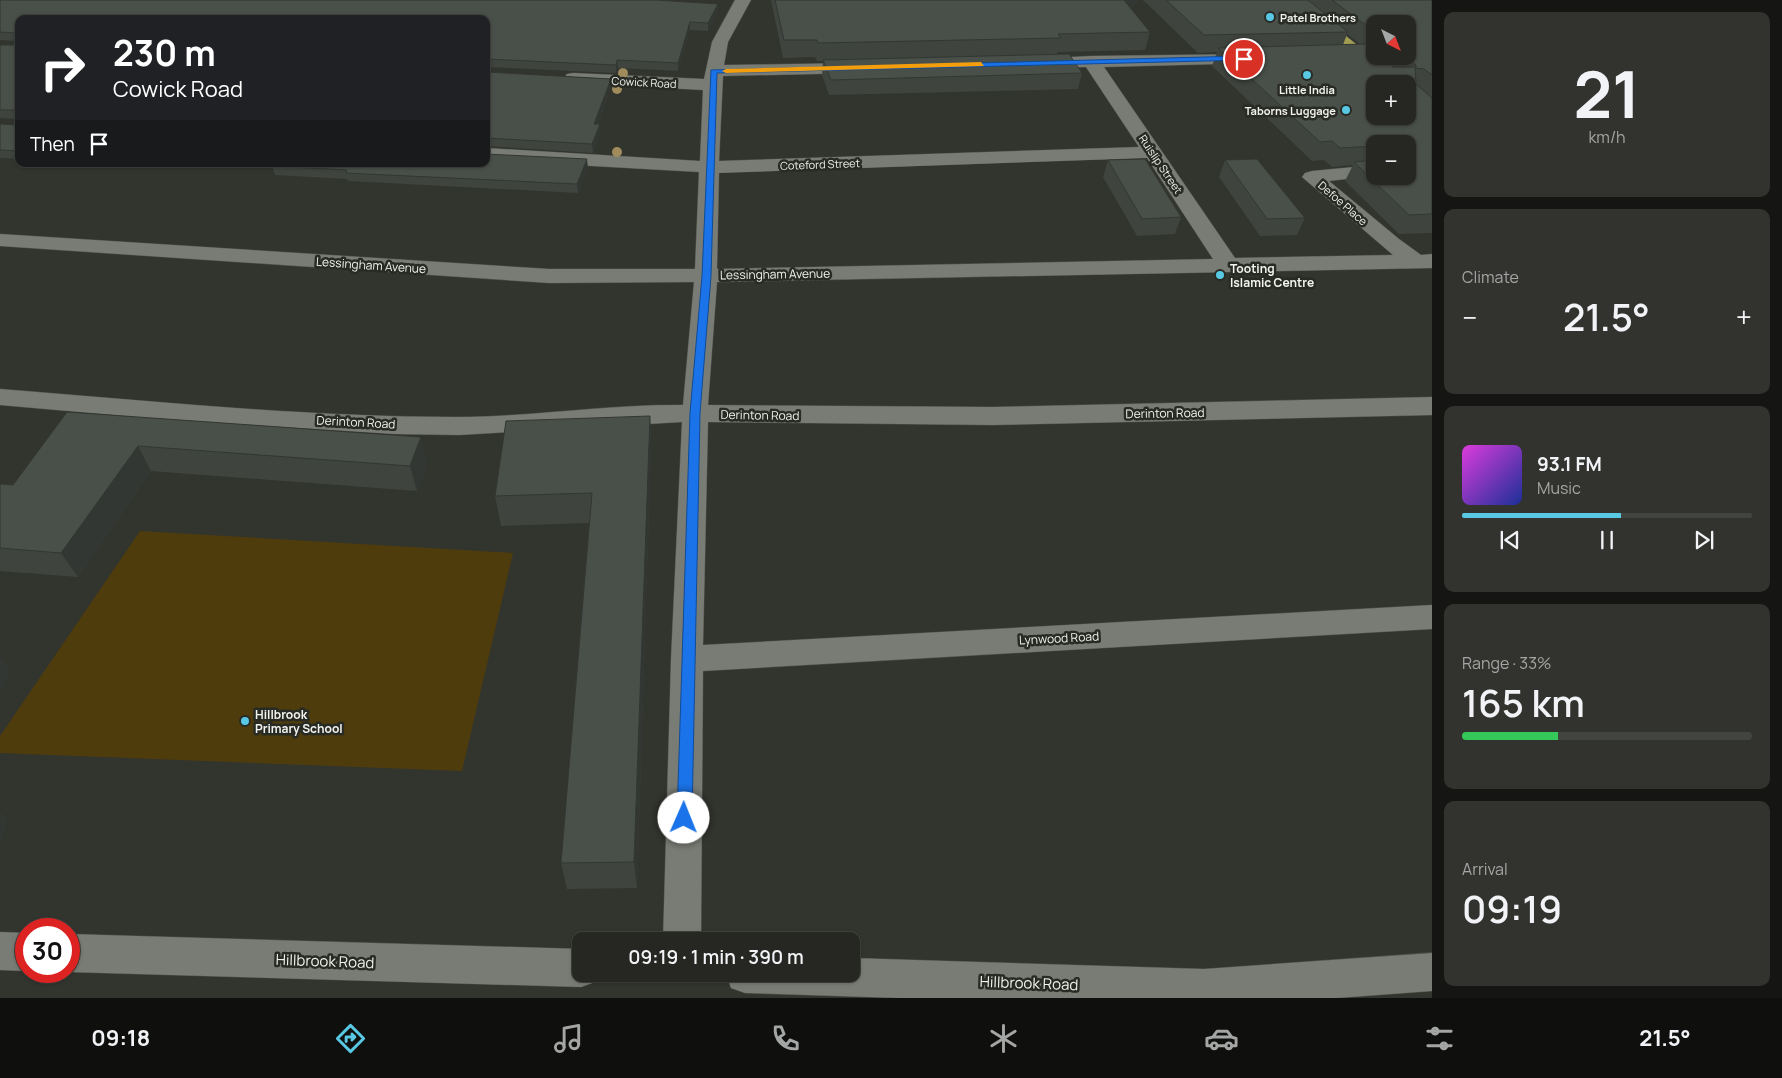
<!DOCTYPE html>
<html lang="en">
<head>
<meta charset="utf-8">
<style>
  :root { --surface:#262722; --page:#32332f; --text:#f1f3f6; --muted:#a4a5a5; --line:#424440; --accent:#59c8e4 }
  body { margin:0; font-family:Manrope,sans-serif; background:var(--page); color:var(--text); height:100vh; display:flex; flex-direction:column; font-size:19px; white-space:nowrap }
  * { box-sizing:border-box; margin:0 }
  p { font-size:16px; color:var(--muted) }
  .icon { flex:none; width:28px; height:28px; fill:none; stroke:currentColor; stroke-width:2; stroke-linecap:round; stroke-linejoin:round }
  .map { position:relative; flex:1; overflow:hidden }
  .side { display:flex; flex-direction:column; gap:12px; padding:12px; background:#151513; width:350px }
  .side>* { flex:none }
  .guide { position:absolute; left:15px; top:15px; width:475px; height:152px; border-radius:10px; box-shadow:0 1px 4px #0004,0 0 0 1px var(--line); background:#202124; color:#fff; overflow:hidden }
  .needle { width:32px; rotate:138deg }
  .controls { position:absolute; left:1366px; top:15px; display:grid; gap:10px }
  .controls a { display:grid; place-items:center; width:50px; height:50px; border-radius:10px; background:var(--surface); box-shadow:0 1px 4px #0004,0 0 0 1px var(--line); font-size:25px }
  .speed { position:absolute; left:15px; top:918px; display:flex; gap:10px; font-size:25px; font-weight:700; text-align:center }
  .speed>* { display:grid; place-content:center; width:65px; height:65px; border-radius:50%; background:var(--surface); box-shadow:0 1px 4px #0004,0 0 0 1px var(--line); line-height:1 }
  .speed .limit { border:8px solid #d22; background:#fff; color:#111 }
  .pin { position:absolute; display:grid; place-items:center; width:42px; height:42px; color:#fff; margin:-21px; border:2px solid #fff; border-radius:50%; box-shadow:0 1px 5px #0007 }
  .me { position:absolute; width:55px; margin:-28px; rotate:1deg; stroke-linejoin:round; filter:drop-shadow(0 0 4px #0008) }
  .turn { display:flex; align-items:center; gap:18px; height:105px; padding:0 15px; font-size:22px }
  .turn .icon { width:65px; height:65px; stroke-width:2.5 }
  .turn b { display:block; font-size:35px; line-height:42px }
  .then { display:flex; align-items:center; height:48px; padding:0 15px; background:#0003; gap:10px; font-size:19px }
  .big { font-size:38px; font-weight:600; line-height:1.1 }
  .side .card { flex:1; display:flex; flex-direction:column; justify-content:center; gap:8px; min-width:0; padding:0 18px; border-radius:10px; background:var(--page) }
  .side .dial { align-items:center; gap:0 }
  .dial b { font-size:65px; line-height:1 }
  .song { display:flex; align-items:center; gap:15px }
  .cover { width:60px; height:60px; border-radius:8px; background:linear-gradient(135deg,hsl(300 70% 55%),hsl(230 70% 35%)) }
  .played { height:5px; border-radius:2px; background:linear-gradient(90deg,var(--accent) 55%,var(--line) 55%) }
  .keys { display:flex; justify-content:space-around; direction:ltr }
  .heat { display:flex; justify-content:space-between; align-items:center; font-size:28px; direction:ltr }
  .charge { height:8px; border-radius:4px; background:linear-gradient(90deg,#34c759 33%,var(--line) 0) }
  .trip { position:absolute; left:572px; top:932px; width:288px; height:50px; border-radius:10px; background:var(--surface); box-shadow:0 1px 4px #0004,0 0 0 1px var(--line); font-weight:600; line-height:50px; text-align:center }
  .tab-bar { display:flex; height:80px; justify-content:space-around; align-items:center; background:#0f100e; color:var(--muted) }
  .tab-bar .icon { width:35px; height:35px }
  .tab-bar .active { color:var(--accent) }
  .tab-bar b { font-size:22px; color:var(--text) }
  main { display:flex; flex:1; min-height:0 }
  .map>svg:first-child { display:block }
</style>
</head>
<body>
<main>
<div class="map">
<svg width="1432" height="998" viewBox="0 0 1432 998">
  <rect width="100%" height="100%" fill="#32342e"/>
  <path fill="#4f3c0d" d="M 140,531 L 513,553 L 462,771 L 0,753 L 0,736 Z"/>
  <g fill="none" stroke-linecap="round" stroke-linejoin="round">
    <defs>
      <path id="street" d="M 735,0 L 751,0 L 728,42 L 724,65 L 859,63 L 865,64 L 868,68 L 865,72 L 859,73 L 723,76 L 719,161 L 1139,147 L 1086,67 L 1037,68 L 1031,67 L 1028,63 L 1031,59 L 1091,56 L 1252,54 L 1258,55 L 1261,59 L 1258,63 L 1104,67 L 1235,258 L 1393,255 L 1302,177 L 1305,173 L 1312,171 L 1365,166 L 1372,168 L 1375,172 L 1372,176 L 1329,181 L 1399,239 L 1421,255 L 1432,254 L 1432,268 L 717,282 L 708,405 L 993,407 L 1432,397 L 1432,415 L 993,425 L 708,422 L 703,645 L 1432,605 L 1432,629 L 703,671 L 701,941 L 663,941 L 671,659 L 682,422 L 459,435 L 394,434 L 183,421 L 0,405 L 0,389 C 152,401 304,417 457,417 C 532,417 607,404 683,405 L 694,282 L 549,283 L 0,246 L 0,234 L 549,269 L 695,269 L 699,172 L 486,160 L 486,148 L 700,161 L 703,90 L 573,83 L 567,82 L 564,78 L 567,74 L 573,73 L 704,79 L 712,42 ZM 1147,158 L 1213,259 L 717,269 L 719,173 Z
        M 0,932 L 26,933 L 26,971 L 0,970 Z
        M 69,934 L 581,949 L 581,974 L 598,974 L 595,982 L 581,987 L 69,972 L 67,971 Z
        M 1432,953 L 1432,991 L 1337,998 L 899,998 L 745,993 L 731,988 L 726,974 L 851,974 L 851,958 L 1204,969 Z"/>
      <path id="highway" d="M 1283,0 L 1301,0 L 1406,84 L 1386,84 Z"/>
    </defs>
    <use href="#street" stroke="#4e504a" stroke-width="1"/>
    <use href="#highway" stroke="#4e504a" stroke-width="1"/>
    <use href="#street" fill="#797c74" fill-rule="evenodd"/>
    <use href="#highway" fill="#a19c51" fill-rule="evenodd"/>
  </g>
  <g fill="#9f8b5b">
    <circle cx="623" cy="73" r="5"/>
    <circle cx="617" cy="89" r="5"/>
    <circle cx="617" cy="152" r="5"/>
  </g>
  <path fill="#3f443f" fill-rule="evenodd" d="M 0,0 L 718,4 L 718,12 L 708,31 L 690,30 L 678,71 L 618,68 L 616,73 L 486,67 L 486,19 L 19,19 L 19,159 L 0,158 L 0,124 L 16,125 L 16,119 L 0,118 L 0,45 L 17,45 L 17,41 L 0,40 Z
    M 771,0 L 1138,0 L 1130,8 L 1150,32 L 1145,50 L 1058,52 L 1057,54 L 1082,73 L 1078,89 L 829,95 L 822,75 L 823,61 L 817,61 L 815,57 L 783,58 Z
    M 1143,0 L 1432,0 L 1432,233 L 1399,234 L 1345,181 L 1353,165 L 1332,167 L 1324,160 L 1312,161 L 1212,66 L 1217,52 L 1198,53 ZM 1375,24 L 1408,56 L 1375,56 ZM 1347,34 L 1360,44 L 1343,45 ZM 1375,144 L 1408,144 L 1375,176 Z
    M 486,72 L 611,79 L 611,87 L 598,124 L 601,132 L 593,153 L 486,146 Z
    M 1108,160 L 1181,217 L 1175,234 L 1137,236 L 1103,177 Z
    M 1225,160 L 1305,218 L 1297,235 L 1260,236 L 1219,177 Z
    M 272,166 L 588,168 L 578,193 L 348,181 L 347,179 L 275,175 Z
    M 67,412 L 428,463 L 417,491 L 151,471 L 78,577 L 0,571 L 0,484 L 13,485 Z
    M 650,416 L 651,447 L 637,888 L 567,889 L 561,863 L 589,523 L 501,526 L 495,496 Z"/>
  <path fill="#333733" d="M 1124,0 L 1138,0 L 1119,17 Z
    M 718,4 L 718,12 L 708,31 L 708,23 Z
    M 690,22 L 690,30 L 678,71 L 678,63 Z
    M 617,60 L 618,68 L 616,73 L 616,65 Z
    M 611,79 L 611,87 L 595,132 L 594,124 Z
    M 600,124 L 601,132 L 593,153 L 592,144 Z
    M 587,159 L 588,168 L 578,193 L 577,184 Z
    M 650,416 L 651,447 L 637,888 L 634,862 Z
    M 421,437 L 428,463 L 417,491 L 410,466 Z
    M 138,446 L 151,471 L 78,577 L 61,553 Z
    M 0,657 L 11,671 L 0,692 Z
    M 0,812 L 8,820 L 0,844 Z"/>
  <path fill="#494f49" stroke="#333733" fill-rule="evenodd" d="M 0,0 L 656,0 L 718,4 L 708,23 L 690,22 L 678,63 L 617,60 L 616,65 L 486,59 L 486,19 L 19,19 L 19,151 L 0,150 L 0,124 L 16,125 L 16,110 L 0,110 L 0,45 L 17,45 L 17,33 L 0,32 Z
    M 775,0 L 1124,0 L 1150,32 L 1058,34 L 1061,38 L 818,43 L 817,40 L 784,40 Z
    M 1166,0 L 1308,0 L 1348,32 L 1204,35 Z
    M 1332,0 L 1432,0 L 1432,75 L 1424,69 L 1415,68 L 1416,84 L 1432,98 L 1432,214 L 1409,215 L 1354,162 L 1375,160 L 1375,176 L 1408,176 L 1408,144 L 1375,144 L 1375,146 L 1340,148 L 1332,141 L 1320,142 L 1218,48 L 1364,44 L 1375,53 L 1375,56 L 1379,56 L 1393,67 L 1416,67 L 1416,65 L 1405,56 L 1408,56 L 1408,24 L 1375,24 L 1375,32 ZM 1375,84 L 1408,84 L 1408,116 L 1375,116 Z
    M 1069,54 L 1082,73 L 831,80 L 823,60 Z
    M 486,72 L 611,79 L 594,124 L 600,124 L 592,144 L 486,138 Z
    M 486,154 L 587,159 L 577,184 L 346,173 L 347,170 L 272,166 L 274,164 L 486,164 Z
    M 1145,159 L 1181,217 L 1142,219 L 1108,160 Z
    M 1257,159 L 1305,218 L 1267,219 L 1225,160 Z
    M 67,412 L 421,437 L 410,466 L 138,446 L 61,553 L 0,548 L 0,484 L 13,485 Z
    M 650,416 L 634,862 L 561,863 L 592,493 L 495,496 L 506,421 Z"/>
  <path fill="#1a73e8" stroke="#114b97" d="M 1244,56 L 1247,60 L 717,73 L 711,276 L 700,413 L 692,818 L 689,823 L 684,825 L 679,823 L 677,818 L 690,413 L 702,276 L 711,70 Z"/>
  <path fill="#f59e0b" d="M 981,62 L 984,66 L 726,73 L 722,71 L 726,69 Z"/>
  <g fill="#59c8e4" stroke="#282a24" stroke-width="2">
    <circle cx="1270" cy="17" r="5"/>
    <circle cx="1307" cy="75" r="5"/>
    <circle cx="1346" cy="110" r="5"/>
    <circle cx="1220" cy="275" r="5"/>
    <circle cx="245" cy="721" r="5"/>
  </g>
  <g text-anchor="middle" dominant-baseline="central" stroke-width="5" stroke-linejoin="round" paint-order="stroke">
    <g font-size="11" font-weight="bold" fill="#f2f3ef" stroke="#282a24" text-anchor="start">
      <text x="1280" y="17">Patel Brothers</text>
      <text x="1307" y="89" text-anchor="middle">Little India</text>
      <text x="1336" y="110" text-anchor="end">Taborns Luggage</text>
    </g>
    <g font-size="11" fill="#f2f3ef" stroke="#282a24">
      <text transform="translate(644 82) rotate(3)">Cowick Road</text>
      <text transform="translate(820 164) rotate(-2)">Coteford Street</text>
      <text transform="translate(1161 164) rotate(56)">Ruislip Street</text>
      <text transform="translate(1343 203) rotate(41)">Defoe Place</text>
    </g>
    <g font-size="12" fill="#f2f3ef" stroke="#282a24">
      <text transform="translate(371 265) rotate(4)">Lessingham Avenue</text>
      <text transform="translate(775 274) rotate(-1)">Lessingham Avenue</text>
      <text transform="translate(1165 413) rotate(-1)">Derinton Road</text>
      <text transform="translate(760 415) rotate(1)">Derinton Road</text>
      <text transform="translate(356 422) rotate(3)">Derinton Road</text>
      <text transform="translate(1059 638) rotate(-3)">Lynwood Road</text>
    </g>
    <g font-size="12" font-weight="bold" fill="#f2f3ef" stroke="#282a24" text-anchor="start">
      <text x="1230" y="268">Tooting<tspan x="1230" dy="14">Islamic Centre</tspan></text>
      <text x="255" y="714">Hillbrook<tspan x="255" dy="14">Primary School</tspan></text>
    </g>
    <g font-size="15" fill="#f2f3ef" stroke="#282a24">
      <text transform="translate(325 961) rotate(2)">Hillbrook Road</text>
      <text transform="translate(1029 983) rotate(2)">Hillbrook Road</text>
    </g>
  </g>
</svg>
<div class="controls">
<a><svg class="needle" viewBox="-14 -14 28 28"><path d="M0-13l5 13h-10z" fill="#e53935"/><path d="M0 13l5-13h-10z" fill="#a4a5a5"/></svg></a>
<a>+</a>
<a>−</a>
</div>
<div class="speed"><div class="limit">30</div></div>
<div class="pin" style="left:1244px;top:59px;background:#d93025"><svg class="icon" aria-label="arrive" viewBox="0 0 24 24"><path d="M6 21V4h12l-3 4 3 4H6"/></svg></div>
<svg class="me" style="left:684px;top:818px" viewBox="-20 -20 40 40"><circle r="19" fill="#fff"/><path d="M0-13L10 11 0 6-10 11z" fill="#1a73e8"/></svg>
<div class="trip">09:19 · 1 min · 390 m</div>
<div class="guide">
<div class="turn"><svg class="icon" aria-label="right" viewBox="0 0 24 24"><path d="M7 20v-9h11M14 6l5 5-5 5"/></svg><div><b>230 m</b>Cowick Road</div></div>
<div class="then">Then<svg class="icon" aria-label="arrive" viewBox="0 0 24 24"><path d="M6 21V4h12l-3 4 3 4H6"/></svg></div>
</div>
</div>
<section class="side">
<div class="card dial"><b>21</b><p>km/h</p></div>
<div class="card"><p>Climate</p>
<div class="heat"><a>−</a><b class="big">21.5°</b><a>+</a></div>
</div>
<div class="card">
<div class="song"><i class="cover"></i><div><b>93.1 FM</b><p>Music</p></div></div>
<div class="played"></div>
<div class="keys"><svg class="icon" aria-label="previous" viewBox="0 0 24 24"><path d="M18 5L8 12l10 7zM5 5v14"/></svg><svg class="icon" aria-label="pause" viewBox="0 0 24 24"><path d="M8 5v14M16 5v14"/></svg><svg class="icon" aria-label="next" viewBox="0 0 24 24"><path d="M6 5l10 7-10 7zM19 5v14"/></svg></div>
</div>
<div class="card"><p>Range · 33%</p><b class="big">165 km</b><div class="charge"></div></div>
<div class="card"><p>Arrival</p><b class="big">09:19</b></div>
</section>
</main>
<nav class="tab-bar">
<b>09:18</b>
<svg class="icon active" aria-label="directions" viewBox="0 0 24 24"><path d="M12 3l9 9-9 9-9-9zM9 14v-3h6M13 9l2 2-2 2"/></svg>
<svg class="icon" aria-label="music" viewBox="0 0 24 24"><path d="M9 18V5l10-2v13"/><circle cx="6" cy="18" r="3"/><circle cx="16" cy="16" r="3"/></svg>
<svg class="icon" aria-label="phone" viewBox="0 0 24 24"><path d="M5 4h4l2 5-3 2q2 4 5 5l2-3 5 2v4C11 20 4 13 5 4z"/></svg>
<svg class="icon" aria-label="climate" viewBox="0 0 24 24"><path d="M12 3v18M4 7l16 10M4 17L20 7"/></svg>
<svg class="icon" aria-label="car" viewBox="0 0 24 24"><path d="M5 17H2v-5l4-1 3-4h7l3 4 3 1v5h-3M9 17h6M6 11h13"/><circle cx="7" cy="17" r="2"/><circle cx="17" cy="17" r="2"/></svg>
<svg class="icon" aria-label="filters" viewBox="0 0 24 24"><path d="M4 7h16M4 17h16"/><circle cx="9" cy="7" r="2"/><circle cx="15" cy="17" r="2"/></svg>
<b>21.5°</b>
</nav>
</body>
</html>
